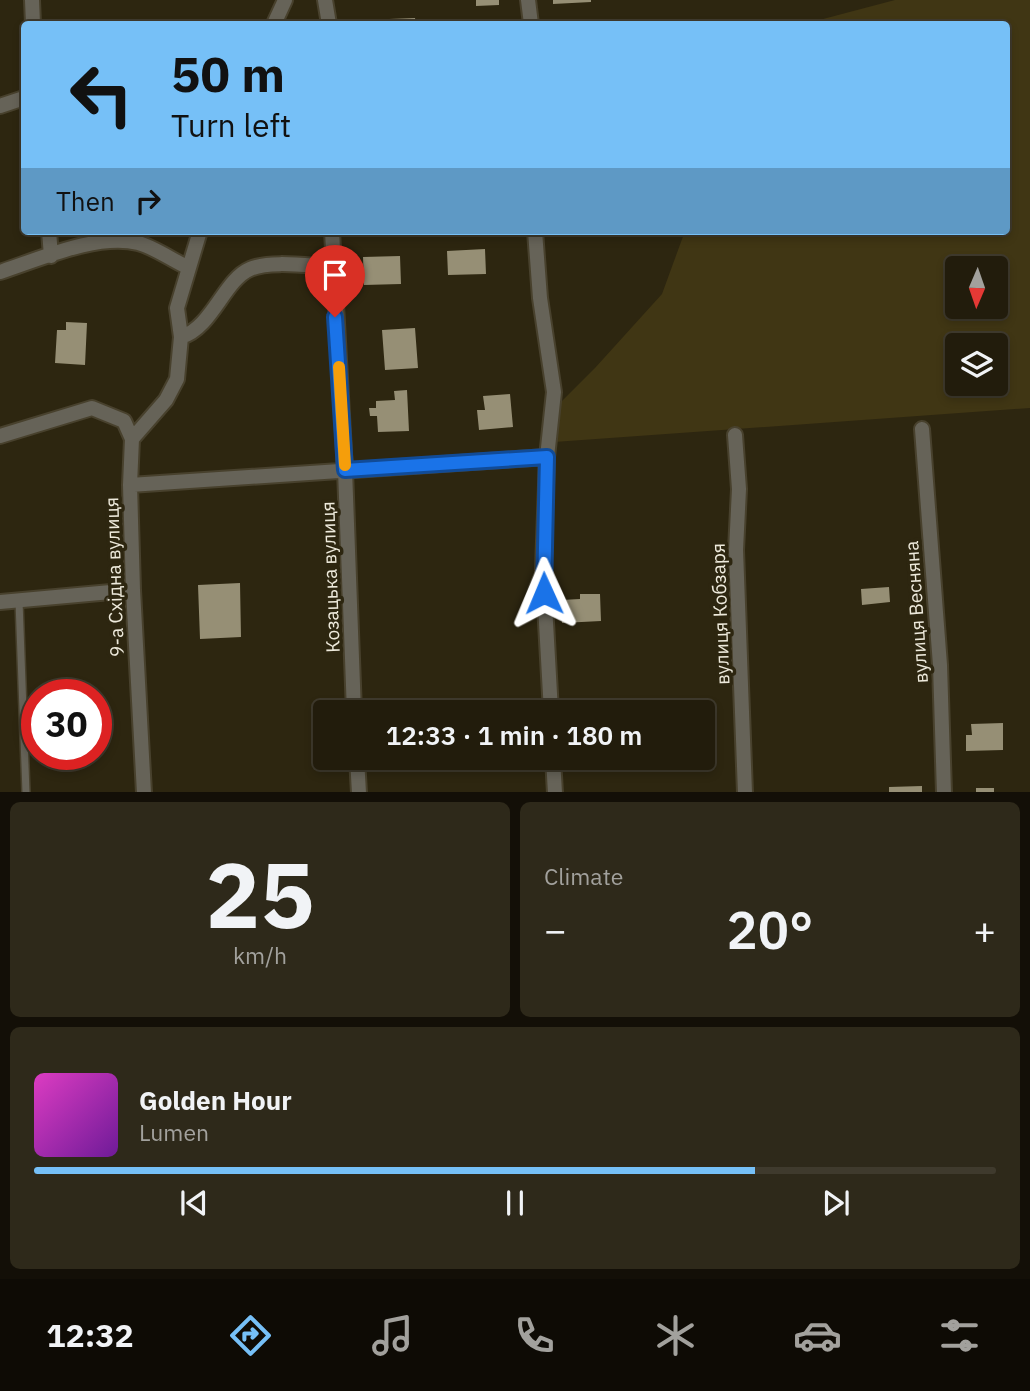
<!DOCTYPE html>
<html lang="en">
<head>
<meta charset="utf-8">
<style>
  :root { --surface:#221c0c; --page:#2e291a; --text:#f1f3f6; --muted:#a2a19d; --line:#3f3a2d; --accent:#76c0f7 }
  body { margin:0; font-family:"IBM Plex Sans",sans-serif; background:var(--page); color:var(--text); height:100vh; display:flex; flex-direction:column; font-size:26px; white-space:nowrap }
  * { box-sizing:border-box; margin:0 }
  p { font-size:23px; color:var(--muted) }
  .icon { flex:none; width:38px; height:38px; fill:none; stroke:currentColor; stroke-width:2; stroke-linecap:round; stroke-linejoin:round }
  .map { position:relative; height:792px; overflow:hidden }
  .drawer { display:flex; flex-direction:column; gap:10px; padding:10px; background:#130f07; flex:1 }
  .drawer>* { flex:none }
  .top-card { position:absolute; left:21px; top:21px; width:989px; height:214px; border-radius:7px; box-shadow:0 4px 10px #0003,0 0 0 2px var(--line); background:#76c0f7; color:#111; overflow:hidden }
  .needle { width:46px; rotate:182deg }
  .tools { position:absolute; left:945px; top:256px; display:grid; gap:14px }
  .tools a { display:grid; place-items:center; width:63px; height:63px; border-radius:7px; background:var(--surface); box-shadow:0 4px 10px #0003,0 0 0 2px var(--line); font-size:35px }
  .speed { position:absolute; left:21px; top:679px; display:flex; gap:14px; font-size:35px; font-weight:700; text-align:center }
  .speed>* { display:grid; place-content:center; width:91px; height:91px; border-radius:50%; background:var(--surface); box-shadow:0 4px 10px #0003,0 0 0 2px var(--line); line-height:1 }
  .speed .limit { border:10px solid #d22; background:#fff; color:#111 }
  .pin { position:absolute; display:grid; place-items:center; width:60px; height:60px; color:#fff; margin:-72px -30px; border-radius:50% 50% 50% 0; rotate:-45deg; box-shadow:0 0 7px #0007 }
  .pin .icon { rotate:45deg }
  .me { position:absolute; width:77px; margin:-38px; rotate:359deg; stroke-linejoin:round; filter:drop-shadow(0 0 5px #0008) }
  .turn { display:flex; align-items:center; gap:24px; height:147px; padding:0 35px; font-size:32px }
  .turn .icon { width:91px; height:91px; stroke-width:2.5 }
  .turn b { display:block; font-size:49px; line-height:60px }
  .then { display:flex; align-items:center; height:66px; padding:0 35px; background:#0003; gap:14px; font-size:26px }
  .big { font-size:52px; font-weight:600; line-height:1.1 }
  .drawer .tile { flex:1; display:flex; flex-direction:column; justify-content:center; gap:10px; min-width:0; padding:0 24px; border-radius:10px; background:var(--page) }
  .drawer .dial { align-items:center; gap:0 }
  .dial b { font-size:91px; line-height:1 }
  .song { display:flex; align-items:center; gap:21px }
  .cover { width:84px; height:84px; border-radius:10px; background:linear-gradient(135deg,hsl(310 70% 55%),hsl(280 70% 35%)) }
  .played { height:7px; border-radius:4px; background:linear-gradient(90deg,var(--accent) 75%,var(--line) 75%) }
  .keys { display:flex; justify-content:space-around; direction:ltr }
  .heat { display:flex; justify-content:space-between; align-items:center; font-size:38px; direction:ltr }
  .drawer .tiles { flex:1; display:grid; gap:10px; grid-template-columns:1fr 1fr }
  .tile:last-child { grid-column:span 2 }
  .trip { position:absolute; left:313px; top:700px; width:402px; height:70px; border-radius:7px; background:var(--surface); box-shadow:0 4px 10px #0003,0 0 0 2px var(--line); font-weight:600; line-height:70px; text-align:center }
  .tab-bar { display:flex; height:112px; justify-content:space-around; align-items:center; background:#0e0b05; color:var(--muted) }
  .tab-bar .icon { width:49px; height:49px }
  .tab-bar .current { color:var(--accent) }
  .tab-bar b { font-size:32px; color:var(--text) }
  .map>svg:first-child { display:block }
</style>
</head>
<body>
<div class="map">
<svg width="1030" height="793" viewBox="0 0 1030 793">
  <rect width="100%" height="100%" fill="#2d2610"/>
  <path fill="#403614" fill-rule="evenodd" d="M 895,0 L 1030,0 L 1030,408 L 554,442 L 559,404 L 595,368 L 662,294 L 685,231 L 1006,231 L 1006,24 L 794,24 L 808,23 ZM 957,268 L 996,268 L 996,306 L 957,306 ZM 957,345 L 996,345 L 996,383 L 957,383 Z"/>
  <path fill="#968f75" d="M 476,0 L 499,0 L 499,5 L 476,6 Z
    M 553,0 L 591,0 L 591,2 L 553,4 Z
    M 415,18 L 416,24 L 389,24 L 389,19 Z
    M 485,249 L 486,274 L 448,275 L 447,251 Z
    M 400,256 L 401,284 L 364,285 L 363,257 Z
    M 66,322 L 87,323 L 85,365 L 55,363 L 57,330 L 66,330 Z
    M 415,328 L 418,368 L 385,370 L 382,330 Z
    M 407,390 L 409,431 L 378,432 L 377,416 L 370,416 L 369,408 L 376,408 L 376,401 L 395,400 L 394,391 Z
    M 510,394 L 513,427 L 479,430 L 477,410 L 485,410 L 483,396 Z
    M 240,583 L 241,637 L 200,639 L 198,585 Z
    M 889,587 L 890,602 L 862,605 L 861,589 Z
    M 580,594 L 600,594 L 601,621 L 562,623 L 561,600 L 580,599 Z
    M 1003,723 L 1003,750 L 966,751 L 966,735 L 972,735 L 971,724 Z
    M 922,786 L 922,793 L 889,793 L 889,787 Z
    M 976,788 L 994,788 L 994,793 L 976,793 Z"/>
  <g fill="none" stroke-linecap="round" stroke-linejoin="round">
    <defs>
      <path id="service" d="M 19,601 L 26,793"/>
      <path id="minor" d="M 32,0 L 33,24
        M 325,0 L 329,24
        M 528,0 L 531,24
        M 274,24 L 285,0
        M 0,106 L 24,98
        M 49,231 L 51,256
        M 332,231 L 345,470 L 354,712
        M 535,231 L 540,298 L 554,392 L 547,457 L 543,569 L 551,712
        M 0,272 C 40,259 97,233 138,243 C 154,247 172,260 187,267
        M 181,337 C 212,328 224,280 250,269 C 270,260 309,266 332,267
        M 922,429 L 940,665 L 944,793
        M 735,435 L 739,489 L 736,550 L 745,793
        M 0,436 L 92,408 L 124,421 L 132,439
        M 130,485 L 547,457
        M 0,602 L 133,590
        M 357,758 L 359,793
        M 553,758 L 555,793
        M 144,793 L 133,590 L 130,485 L 132,439 L 166,400 L 177,379 L 181,337 L 177,308 L 200,231"/>
    </defs>
    <use href="#service" stroke="#48412d" stroke-width="10"/>
    <use href="#minor" stroke="#48412d" stroke-width="18"/>
    <use href="#service" stroke="#666358" stroke-width="7"/>
    <use href="#minor" stroke="#666358" stroke-width="14"/>
  </g>
  <g fill="none" stroke-linecap="round" stroke-linejoin="round">
    <defs>
      <path id="route" d="M 335,317 L 345,470 L 547,457 L 544,593"/>
    </defs>
    <use href="#route" stroke="#114b97" stroke-width="18"/>
    <use href="#route" stroke="#1a73e8" stroke-width="12"/>
    <path stroke="#f59e0b" stroke-width="12" d="M 339,367 L 345,465"/>
  </g>
  <g text-anchor="middle" dominant-baseline="central" stroke-width="7" stroke-linejoin="round" paint-order="stroke">
    <g font-size="19" fill="#eeeadc" stroke="#2d2610">
      <text transform="translate(114 577) rotate(-92)">9-а Східна вулиця</text>
      <text transform="translate(330 577) rotate(-92)">Козацька вулиця</text>
      <text transform="translate(916 612) rotate(-94)">вулиця Весняна</text>
      <text transform="translate(720 614) rotate(-92)">вулиця Кобзаря</text>
    </g>
  </g>
</svg>
<div class="tools">
<a><svg class="needle" viewBox="-14 -14 28 28"><path d="M0-13l5 13h-10z" fill="#e53935"/><path d="M0 13l5-13h-10z" fill="#a2a19d"/></svg></a>
<a><svg class="icon" aria-label="layers" viewBox="0 0 24 24"><path d="M12 4l9 5-9 5-9-5zM3 14l9 5 9-5"/></svg></a>
</div>
<div class="speed"><div class="limit">30</div></div>
<div class="pin" style="left:335px;top:317px;background:#d93025"><svg class="icon" aria-label="arrive" viewBox="0 0 24 24"><path d="M6 21V4h12l-3 4 3 4H6"/></svg></div>
<svg class="me" style="left:544px;top:593px" viewBox="-20 -20 40 40"><path d="M0-17L14 15 0 8-14 15z" fill="#1a73e8" stroke="#fff" stroke-width="4"/></svg>
<div class="trip">12:33 · 1 min · 180 m</div>
<div class="top-card">
<div class="turn"><svg class="icon" aria-label="left" viewBox="0 0 24 24"><path d="M17 20v-9H6M10 6l-5 5 5 5"/></svg><div><b>50 m</b>Turn left</div></div>
<div class="then">Then<svg class="icon" aria-label="right" viewBox="0 0 24 24"><path d="M7 20v-9h11M14 6l5 5-5 5"/></svg></div>
</div>
</div>
<section class="drawer">
<div class="tiles">
<div class="tile dial"><b>25</b><p>km/h</p></div>
<div class="tile"><p>Climate</p>
<div class="heat"><a>−</a><b class="big">20°</b><a>+</a></div>
</div>
<div class="tile">
<div class="song"><i class="cover"></i><div><b>Golden Hour</b><p>Lumen</p></div></div>
<div class="played"></div>
<div class="keys"><svg class="icon" aria-label="previous" viewBox="0 0 24 24"><path d="M18 5L8 12l10 7zM5 5v14"/></svg><svg class="icon" aria-label="pause" viewBox="0 0 24 24"><path d="M8 5v14M16 5v14"/></svg><svg class="icon" aria-label="next" viewBox="0 0 24 24"><path d="M6 5l10 7-10 7zM19 5v14"/></svg></div>
</div>
</div>
</section>
<nav class="tab-bar">
<b>12:32</b>
<svg class="icon current" aria-label="directions" viewBox="0 0 24 24"><path d="M12 3l9 9-9 9-9-9zM9 14v-3h6M13 9l2 2-2 2"/></svg>
<svg class="icon" aria-label="music" viewBox="0 0 24 24"><path d="M9 18V5l10-2v13"/><circle cx="6" cy="18" r="3"/><circle cx="16" cy="16" r="3"/></svg>
<svg class="icon" aria-label="phone" viewBox="0 0 24 24"><path d="M5 4h4l2 5-3 2q2 4 5 5l2-3 5 2v4C11 20 4 13 5 4z"/></svg>
<svg class="icon" aria-label="climate" viewBox="0 0 24 24"><path d="M12 3v18M4 7l16 10M4 17L20 7"/></svg>
<svg class="icon" aria-label="car" viewBox="0 0 24 24"><path d="M5 17H2v-5l4-1 3-4h7l3 4 3 1v5h-3M9 17h6M6 11h13"/><circle cx="7" cy="17" r="2"/><circle cx="17" cy="17" r="2"/></svg>
<svg class="icon" aria-label="filters" viewBox="0 0 24 24"><path d="M4 7h16M4 17h16"/><circle cx="9" cy="7" r="2"/><circle cx="15" cy="17" r="2"/></svg>
</nav>
</body>
</html>
